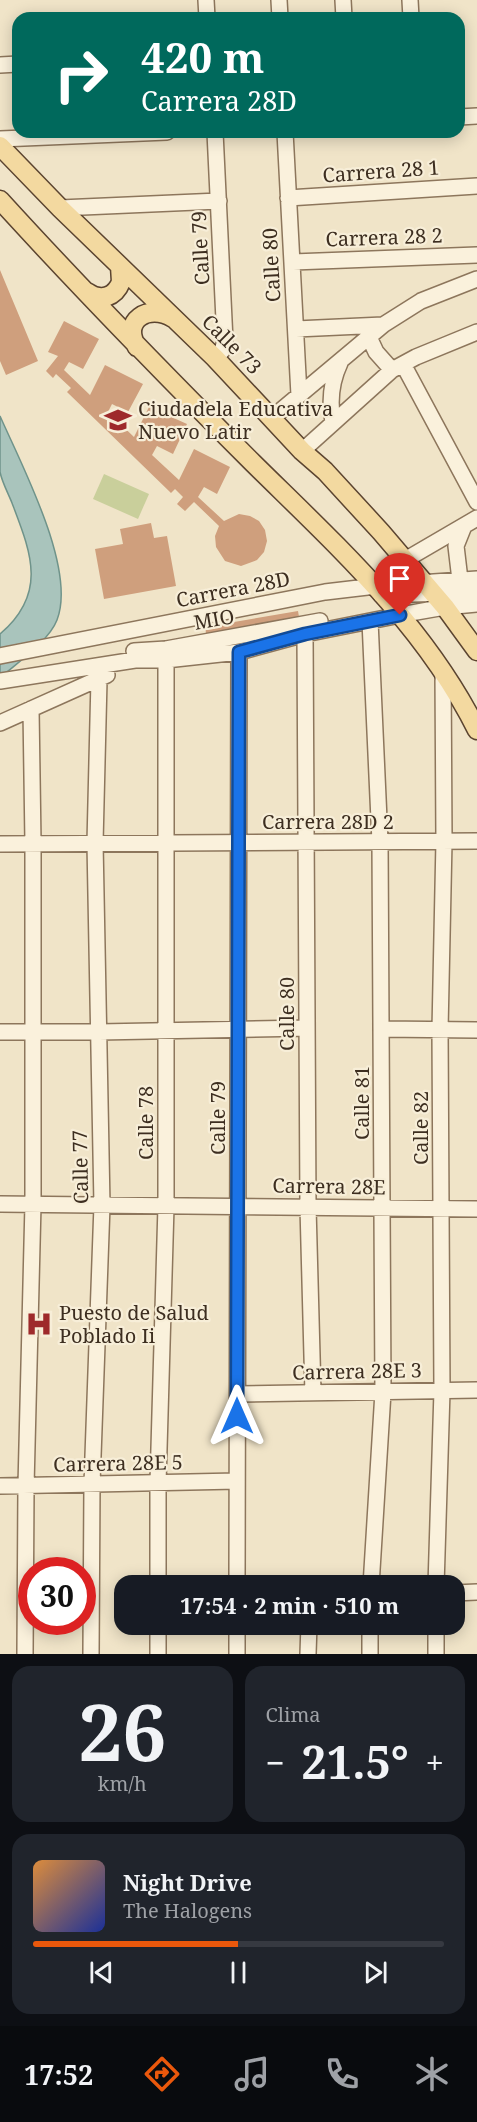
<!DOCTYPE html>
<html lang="es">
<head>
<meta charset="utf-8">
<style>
  :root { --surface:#171b24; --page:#20242c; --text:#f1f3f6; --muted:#9ea1a6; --line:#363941; --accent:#ea580c }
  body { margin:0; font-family:"Noto Serif",serif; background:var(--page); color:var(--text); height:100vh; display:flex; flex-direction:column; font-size:22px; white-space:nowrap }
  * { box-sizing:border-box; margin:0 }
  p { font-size:20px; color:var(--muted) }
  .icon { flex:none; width:33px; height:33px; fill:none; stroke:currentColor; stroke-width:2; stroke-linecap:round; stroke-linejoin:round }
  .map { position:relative; height:1654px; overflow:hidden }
  .side { display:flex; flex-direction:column; gap:12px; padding:12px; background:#0d0f14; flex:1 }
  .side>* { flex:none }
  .hud { position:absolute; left:12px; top:12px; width:453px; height:126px; border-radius:18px; box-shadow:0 3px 15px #0003; background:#00695c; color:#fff; overflow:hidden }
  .speed { position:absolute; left:18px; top:1557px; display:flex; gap:12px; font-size:30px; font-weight:700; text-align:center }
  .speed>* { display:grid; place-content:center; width:78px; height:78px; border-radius:50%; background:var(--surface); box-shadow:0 3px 15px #0003; line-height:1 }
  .speed .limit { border:9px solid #d22; background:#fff; color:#111 }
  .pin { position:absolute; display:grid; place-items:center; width:51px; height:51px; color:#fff; margin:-62px -26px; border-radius:50% 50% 50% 0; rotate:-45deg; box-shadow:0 0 6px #0007 }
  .pin .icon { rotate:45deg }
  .me { position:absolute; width:66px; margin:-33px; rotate:0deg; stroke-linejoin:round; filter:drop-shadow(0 0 4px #0008) }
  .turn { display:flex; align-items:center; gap:21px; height:126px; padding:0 30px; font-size:27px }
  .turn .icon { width:78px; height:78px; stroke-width:2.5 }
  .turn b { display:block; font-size:42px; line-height:51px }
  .big { font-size:45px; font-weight:700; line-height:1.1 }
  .side .tile { flex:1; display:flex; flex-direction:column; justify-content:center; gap:9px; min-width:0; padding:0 21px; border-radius:18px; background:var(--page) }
  .side .dial { align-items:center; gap:0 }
  .dial b { font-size:78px; line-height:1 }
  .song { display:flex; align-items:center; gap:18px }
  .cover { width:72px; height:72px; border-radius:9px; background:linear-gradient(135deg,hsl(30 70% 55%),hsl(230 70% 35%)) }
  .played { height:6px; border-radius:3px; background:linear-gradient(90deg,var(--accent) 50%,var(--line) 50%) }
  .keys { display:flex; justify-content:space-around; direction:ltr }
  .heat { display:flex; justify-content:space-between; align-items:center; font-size:33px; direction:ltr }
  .side .tiles { flex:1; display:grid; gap:12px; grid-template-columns:1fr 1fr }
  .tile:last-child { grid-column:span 2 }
  .trip { position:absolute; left:114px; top:1575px; width:351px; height:60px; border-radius:18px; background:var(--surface); box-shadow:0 3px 15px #0003; font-weight:700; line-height:60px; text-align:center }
  .menu { display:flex; height:96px; justify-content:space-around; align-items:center; background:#090b0e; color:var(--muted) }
  .menu .icon { width:42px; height:42px }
  .menu .active { color:var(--accent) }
  .menu b { font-size:27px; color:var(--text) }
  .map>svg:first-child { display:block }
</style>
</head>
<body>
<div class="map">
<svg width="477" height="1654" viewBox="0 0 477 1654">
  <rect width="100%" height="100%" fill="#f0e4c8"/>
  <path fill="#c9cf9b" d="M 104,474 L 149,494 L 138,519 L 93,499 Z"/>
  <path fill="#a9c4bc" stroke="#6f938a" stroke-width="1.5" d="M 0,416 C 21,464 77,569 57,620 C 49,641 17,663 0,678 L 0,634 C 48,593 31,553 12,503 C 8,493 2,482 0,472 C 0,455 0,434 0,416 Z"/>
  <path fill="#cf9f7d" d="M 0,270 L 38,361 L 6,375 L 0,361 Z
    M 64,321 L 99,339 L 83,369 L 69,362 L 64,370 L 90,395 L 105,365 L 143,384 L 128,412 L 112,404 L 108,412 L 134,437 L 149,407 L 187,424 L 173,454 L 157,446 L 152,455 L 179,480 L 194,449 L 230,467 L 217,494 L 204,487 L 198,497 L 224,521 L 239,514 L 250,516 L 259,521 L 265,530 L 267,541 L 264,552 L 257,560 L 241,566 L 225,561 L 216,547 L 215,536 L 219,526 L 194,502 L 185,511 L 177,504 L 183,497 L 175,489 L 171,493 L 67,392 L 71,388 L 56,374 L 53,378 L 46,371 L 58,356 L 48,352 Z
    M 151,523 L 154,538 L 167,536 L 176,586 L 104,599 L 95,549 L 123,544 L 120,529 Z
    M 298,611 L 300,623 L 207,639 L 205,627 Z"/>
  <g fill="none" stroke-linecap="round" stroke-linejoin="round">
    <defs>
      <path id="minor" d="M 206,0 L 207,18
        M 279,0 L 280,18
        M 343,0 L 344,18
        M 410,0 L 411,18
        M 0,65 L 18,64
        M 459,117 L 477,116
        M 285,132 L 299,395
        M 0,139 L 167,132
        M 288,198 L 477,186
        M 60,208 L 219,201
        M 293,262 L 477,255
        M 296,329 L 383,325
        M 369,337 L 376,352 L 392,370
        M 215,358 L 222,351 L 225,341 L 215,132
        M 403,364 L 477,502
        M 272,418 L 383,325 L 421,301 L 477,279
        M 333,422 C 329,401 331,382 340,363
        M 302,451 L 392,370 L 416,357 L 477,332
        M 405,560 L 477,518
        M 460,580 L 456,546 L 464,526
        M 381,595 L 477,592
        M 370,621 L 380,842 L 383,1392 L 371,1586
        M 305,634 L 308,1207 L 313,1393
        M 134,651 L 166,649 L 320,621
        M 0,656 L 325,592 L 376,586 L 477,579
        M 0,681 L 135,660 L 166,660 L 239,652 L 305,634 L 400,615 L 445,607 L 477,604
        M 0,723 L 107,675
        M 0,844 L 477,841
        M 381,1029 L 477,1030
        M 0,1032 L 99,1032 L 307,1028
        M 0,1204 L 477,1209
        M 238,1394 L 477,1390
        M 0,1486 L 237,1481
        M 158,1586 L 158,1483 L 166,1206 L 166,660
        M 237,1586 L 239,652
        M 436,1586 L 442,1391 L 440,1030 L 444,841 L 443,671
        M 454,1593 L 477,1592
        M 436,1624 L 436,1654
        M 25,1654 L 26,1486 L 33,1204 L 33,843 L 31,709
        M 91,1654 L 92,1484 L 102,1205 L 95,843 L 99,680
        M 158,1654 L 158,1624
        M 237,1654 L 237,1624
        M 308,1654 L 309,1624
        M 370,1654 L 370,1624"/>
      <path id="major" d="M 0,146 L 60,208 L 215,358 L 302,451 L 325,471 L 381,532 L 445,607 L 477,651
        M 0,200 C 82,290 167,377 253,463 C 336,545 424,624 477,730
        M 87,292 C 101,302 115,297 121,282 L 120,266
        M 137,347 C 121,321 148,303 173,318"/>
    </defs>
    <use href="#minor" stroke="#8d765c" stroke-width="18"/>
    <use href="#major" stroke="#5b4430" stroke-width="21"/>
    <use href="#minor" stroke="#faf1dc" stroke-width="15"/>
    <use href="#major" stroke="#f3d9a0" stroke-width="18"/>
  </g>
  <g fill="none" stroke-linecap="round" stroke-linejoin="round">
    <defs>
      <path id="route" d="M 237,1416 L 239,652 L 305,634 L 400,615"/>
    </defs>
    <use href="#route" stroke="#114b97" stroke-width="15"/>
    <use href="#route" stroke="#1a73e8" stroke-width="10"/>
  </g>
  <defs>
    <symbol id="university-bare" viewBox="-9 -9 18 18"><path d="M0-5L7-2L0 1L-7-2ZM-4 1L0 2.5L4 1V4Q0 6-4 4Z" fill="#9e2a2b" stroke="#f7eed8" stroke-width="2.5" paint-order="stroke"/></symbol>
    <symbol id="hospital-bare" viewBox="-9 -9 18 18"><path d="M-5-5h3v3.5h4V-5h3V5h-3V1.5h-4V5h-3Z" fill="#9e2a2b" stroke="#f7eed8" stroke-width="2.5" paint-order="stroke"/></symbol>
  </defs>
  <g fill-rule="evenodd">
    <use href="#university-bare" x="99" y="401" width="38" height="38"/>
    <use href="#hospital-bare" x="20" y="1305" width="38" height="38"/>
  </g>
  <g text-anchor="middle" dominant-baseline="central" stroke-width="4.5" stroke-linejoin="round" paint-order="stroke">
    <g font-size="20" fill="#3d2e20" stroke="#f7eed8">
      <text transform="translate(381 171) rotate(-4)">Carrera 28 1</text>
      <text transform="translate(384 237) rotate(-2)">Carrera 28 2</text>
      <text transform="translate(200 248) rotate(-93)">Calle 79</text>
      <text transform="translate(271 265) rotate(-93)">Calle 80</text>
      <text transform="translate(232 344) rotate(45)">Calle 73</text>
      <text transform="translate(233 589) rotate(-11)">Carrera 28D</text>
      <text transform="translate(214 619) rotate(-10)">MIO</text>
      <text x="328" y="821">Carrera 28D 2</text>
      <text transform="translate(286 1014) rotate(-90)">Calle 80</text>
      <text transform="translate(361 1103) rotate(-90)">Calle 81</text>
      <text transform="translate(217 1118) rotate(-90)">Calle 79</text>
      <text transform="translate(145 1123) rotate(-90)">Calle 78</text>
      <text transform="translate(420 1128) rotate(-90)">Calle 82</text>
      <text transform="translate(80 1167) rotate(-91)">Calle 77</text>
      <text transform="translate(329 1186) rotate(1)">Carrera 28E</text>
      <text transform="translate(357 1371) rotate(-1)">Carrera 28E 3</text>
      <text transform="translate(118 1463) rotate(-1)">Carrera 28E 5</text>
    </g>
    <g font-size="20" fill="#3d2e20" stroke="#f7eed8" text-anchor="start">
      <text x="138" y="408">Ciudadela Educativa<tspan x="138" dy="23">Nuevo Latir</tspan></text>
      <text x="59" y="1312">Puesto de Salud<tspan x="59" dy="23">Poblado Ii</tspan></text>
    </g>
  </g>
</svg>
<div class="speed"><div class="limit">30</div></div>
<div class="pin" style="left:400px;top:615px;background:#d93025"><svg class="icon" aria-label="arrive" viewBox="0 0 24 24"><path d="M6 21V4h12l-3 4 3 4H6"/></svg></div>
<svg class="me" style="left:237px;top:1416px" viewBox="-20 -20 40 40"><path d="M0-17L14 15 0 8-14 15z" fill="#1a73e8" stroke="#fff" stroke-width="4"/></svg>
<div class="trip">17:54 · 2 min · 510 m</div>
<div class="hud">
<div class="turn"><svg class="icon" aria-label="right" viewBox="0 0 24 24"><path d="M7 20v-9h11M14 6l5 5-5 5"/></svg><div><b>420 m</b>Carrera 28D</div></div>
</div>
</div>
<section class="side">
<div class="tiles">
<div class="tile dial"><b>26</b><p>km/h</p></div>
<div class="tile"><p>Clima</p>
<div class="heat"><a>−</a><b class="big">21.5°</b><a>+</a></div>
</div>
<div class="tile">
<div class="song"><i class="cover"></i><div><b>Night Drive</b><p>The Halogens</p></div></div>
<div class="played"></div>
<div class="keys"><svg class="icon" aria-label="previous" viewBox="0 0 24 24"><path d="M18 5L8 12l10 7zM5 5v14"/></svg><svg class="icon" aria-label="pause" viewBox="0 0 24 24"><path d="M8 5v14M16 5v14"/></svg><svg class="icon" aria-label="next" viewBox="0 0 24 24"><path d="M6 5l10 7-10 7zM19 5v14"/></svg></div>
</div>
</div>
</section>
<nav class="menu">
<b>17:52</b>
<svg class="icon active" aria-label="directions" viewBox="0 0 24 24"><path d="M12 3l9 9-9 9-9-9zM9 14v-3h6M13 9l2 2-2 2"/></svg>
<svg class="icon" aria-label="music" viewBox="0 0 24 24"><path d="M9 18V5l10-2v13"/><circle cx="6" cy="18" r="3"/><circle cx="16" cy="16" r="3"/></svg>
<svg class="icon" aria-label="phone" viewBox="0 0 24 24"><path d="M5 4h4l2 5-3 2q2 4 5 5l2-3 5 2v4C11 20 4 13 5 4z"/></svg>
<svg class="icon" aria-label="climate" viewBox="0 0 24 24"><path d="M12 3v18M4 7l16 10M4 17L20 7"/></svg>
</nav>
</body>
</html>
